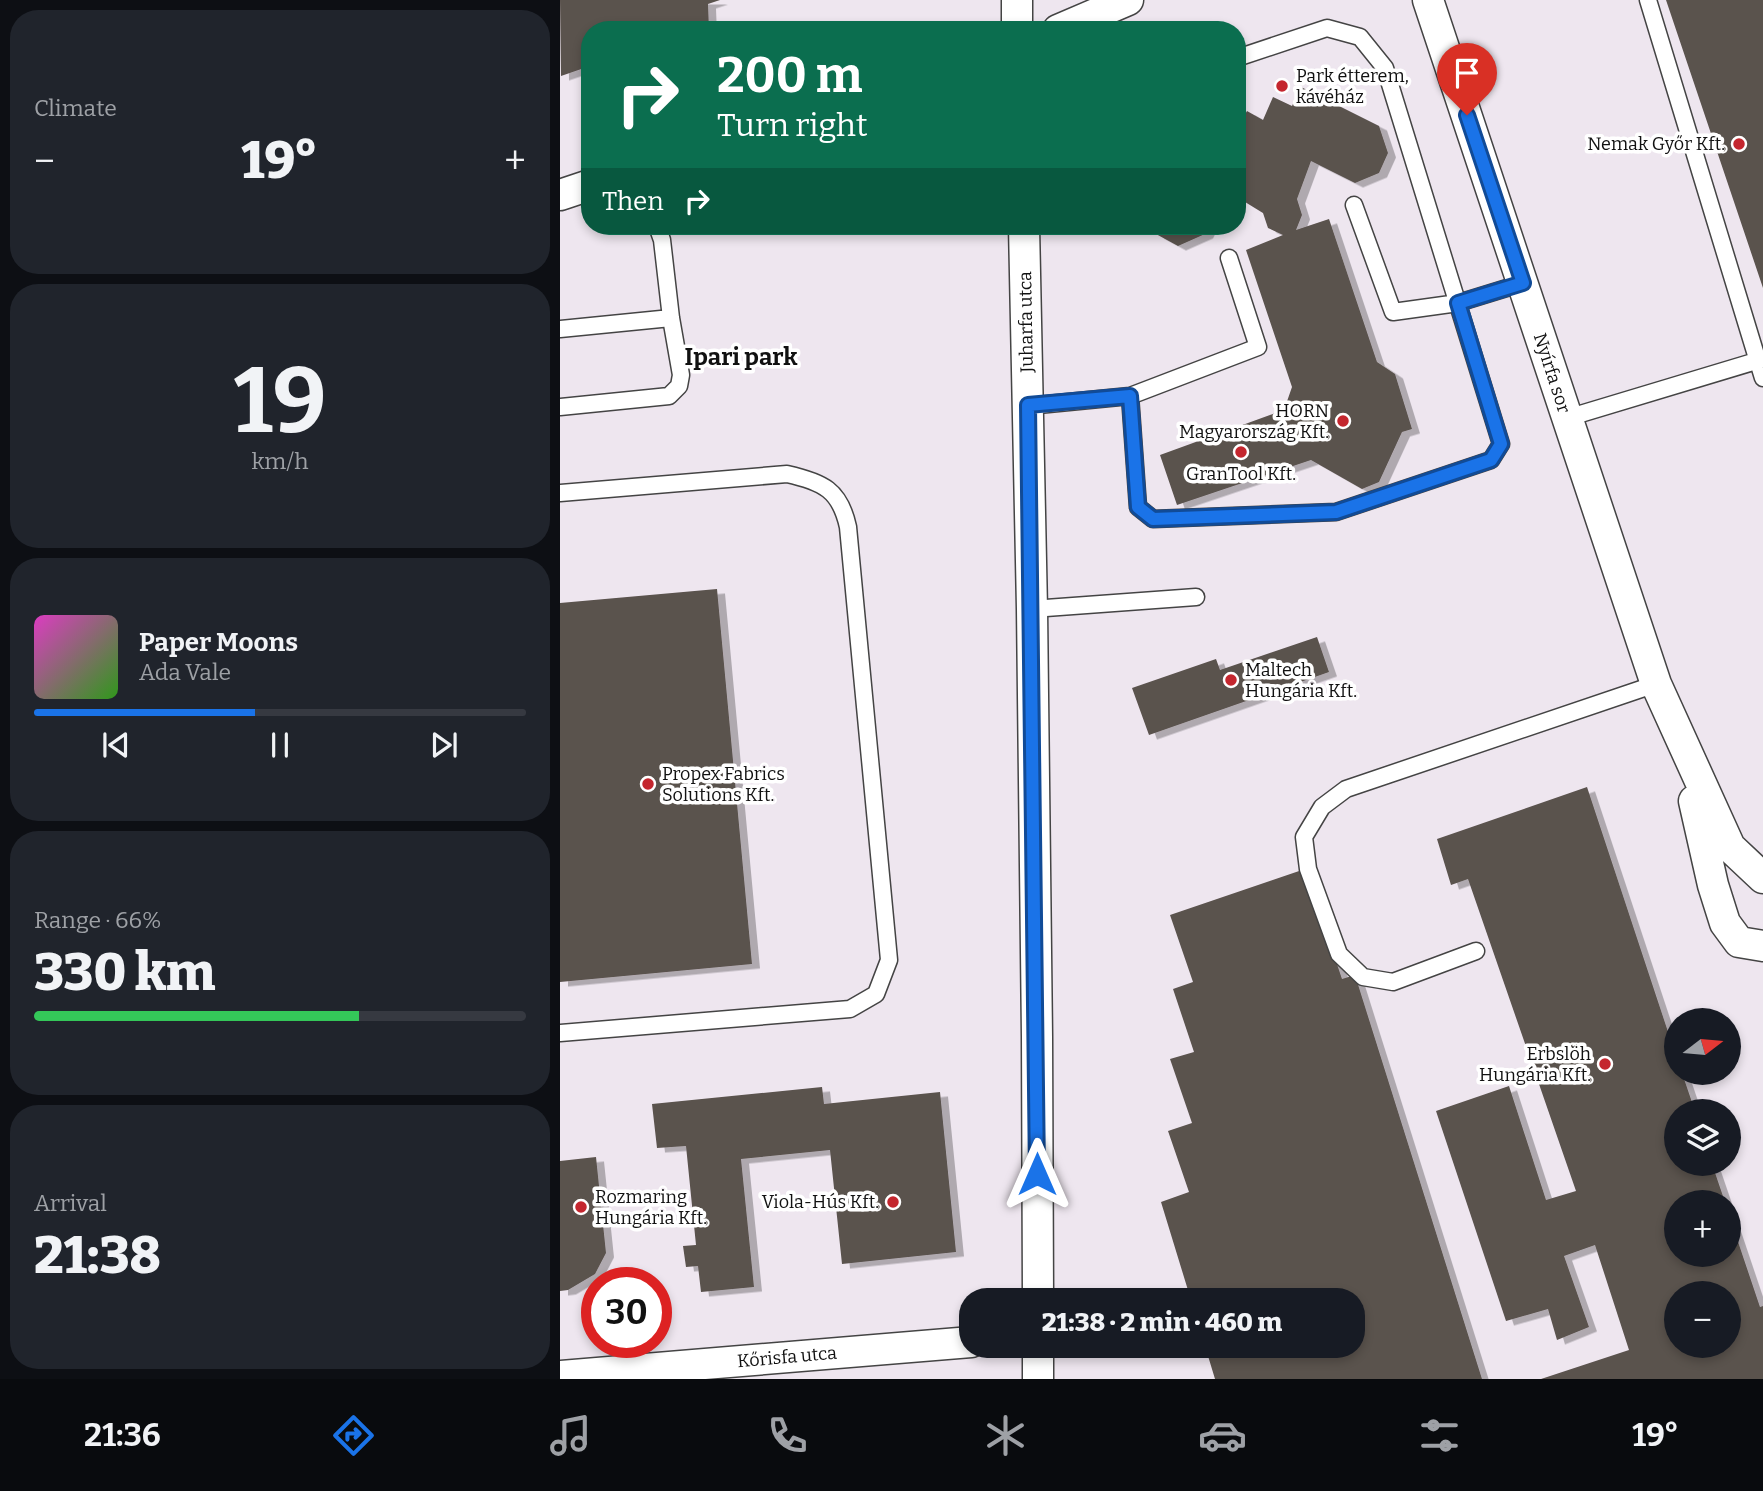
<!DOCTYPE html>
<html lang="en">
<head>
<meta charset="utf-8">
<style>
  :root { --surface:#171b24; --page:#20242c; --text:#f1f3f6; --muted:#9ea1a6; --line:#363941; --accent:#1a73e8 }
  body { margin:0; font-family:Bitter,serif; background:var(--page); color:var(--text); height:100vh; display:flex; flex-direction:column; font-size:26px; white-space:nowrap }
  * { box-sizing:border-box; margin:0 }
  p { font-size:23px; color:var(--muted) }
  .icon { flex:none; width:38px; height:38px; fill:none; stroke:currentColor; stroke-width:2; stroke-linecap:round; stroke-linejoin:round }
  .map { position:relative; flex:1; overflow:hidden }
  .details { display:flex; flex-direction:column; gap:10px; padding:10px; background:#0d0f14; width:560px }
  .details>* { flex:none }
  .banner { position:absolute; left:21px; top:21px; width:665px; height:214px; border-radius:28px; box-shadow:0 4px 10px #0003; background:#0b6e4f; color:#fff; overflow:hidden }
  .needle { width:46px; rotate:74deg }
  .buttons { position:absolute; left:1104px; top:1008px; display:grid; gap:14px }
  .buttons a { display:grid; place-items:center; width:77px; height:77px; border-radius:50%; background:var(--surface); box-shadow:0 4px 10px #0003; font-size:35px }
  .speed { position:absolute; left:21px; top:1267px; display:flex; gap:14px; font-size:35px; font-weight:700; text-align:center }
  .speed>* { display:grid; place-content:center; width:91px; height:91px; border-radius:50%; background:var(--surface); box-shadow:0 4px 10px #0003; line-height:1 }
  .speed .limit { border:10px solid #d22; background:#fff; color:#111 }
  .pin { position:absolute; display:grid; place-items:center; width:60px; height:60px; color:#fff; margin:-72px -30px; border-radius:50% 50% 50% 0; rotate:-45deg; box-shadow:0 0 7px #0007 }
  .pin .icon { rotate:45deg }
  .me { position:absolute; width:77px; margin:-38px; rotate:0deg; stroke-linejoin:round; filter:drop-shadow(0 0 5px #0008) }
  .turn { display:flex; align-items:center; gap:24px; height:147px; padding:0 21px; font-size:32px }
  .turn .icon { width:91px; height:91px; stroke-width:2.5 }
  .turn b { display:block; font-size:49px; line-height:60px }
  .then { display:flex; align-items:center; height:66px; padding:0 21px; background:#0003; gap:14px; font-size:26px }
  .big { font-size:52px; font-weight:800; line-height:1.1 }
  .details .tile { flex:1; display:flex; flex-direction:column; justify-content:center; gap:10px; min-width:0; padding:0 24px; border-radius:28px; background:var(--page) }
  .details .dial { align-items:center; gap:0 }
  .dial b { font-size:91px; line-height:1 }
  .song { display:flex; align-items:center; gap:21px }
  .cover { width:84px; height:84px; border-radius:10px; background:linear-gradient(135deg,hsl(310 70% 55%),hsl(110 70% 35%)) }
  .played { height:7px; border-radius:4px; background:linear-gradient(90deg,var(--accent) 45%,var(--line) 45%) }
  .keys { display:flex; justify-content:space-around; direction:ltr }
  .heat { display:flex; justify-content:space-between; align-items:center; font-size:38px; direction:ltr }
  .charge { height:10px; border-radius:5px; background:linear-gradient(90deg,#34c759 66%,var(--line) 0) }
  .trip { position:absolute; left:399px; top:1288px; width:406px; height:70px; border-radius:28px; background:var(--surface); box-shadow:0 4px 10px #0003; font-weight:800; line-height:70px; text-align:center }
  .tab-bar { display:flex; height:112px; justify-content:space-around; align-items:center; background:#090b0e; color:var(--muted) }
  .tab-bar .icon { width:49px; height:49px }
  .tab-bar .active { color:var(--accent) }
  .tab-bar b { font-size:32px; color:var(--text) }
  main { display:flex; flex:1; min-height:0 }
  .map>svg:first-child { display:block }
</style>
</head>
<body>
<main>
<section class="details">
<div class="tile"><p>Climate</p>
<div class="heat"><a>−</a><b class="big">19°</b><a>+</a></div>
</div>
<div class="tile dial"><b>19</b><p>km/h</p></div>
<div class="tile">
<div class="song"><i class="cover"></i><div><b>Paper Moons</b><p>Ada Vale</p></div></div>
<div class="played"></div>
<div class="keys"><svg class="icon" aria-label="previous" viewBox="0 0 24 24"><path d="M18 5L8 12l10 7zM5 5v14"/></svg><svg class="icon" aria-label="pause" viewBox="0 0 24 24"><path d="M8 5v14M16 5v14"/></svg><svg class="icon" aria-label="next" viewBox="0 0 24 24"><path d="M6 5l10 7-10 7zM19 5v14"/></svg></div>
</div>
<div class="tile"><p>Range · 66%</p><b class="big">330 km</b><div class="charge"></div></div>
<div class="tile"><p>Arrival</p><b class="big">21:38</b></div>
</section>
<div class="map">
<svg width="1203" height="1379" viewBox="0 0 1203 1379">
  <defs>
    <filter id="shadow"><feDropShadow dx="8" dy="4.5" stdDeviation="0" flood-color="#0004"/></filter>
  </defs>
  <rect width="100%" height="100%" fill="#fffdf5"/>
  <path fill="#eee6ef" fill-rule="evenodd" d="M 0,0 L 1203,0 L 1203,1379 L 0,1379 ZM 30,30 L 677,30 L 677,226 L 30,226 ZM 1116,1020 L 1169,1020 L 1169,1073 L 1116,1073 ZM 1116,1111 L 1169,1111 L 1169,1164 L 1116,1164 ZM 1116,1202 L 1169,1202 L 1169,1255 L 1116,1255 ZM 37,1283 L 96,1283 L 96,1342 L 37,1342 ZM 1116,1293 L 1169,1293 L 1169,1346 L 1116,1346 ZM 411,1300 L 793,1300 L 793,1346 L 411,1346 Z"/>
  <path fill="#5a524d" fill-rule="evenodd" filter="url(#shadow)" d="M 0,0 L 160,0 L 148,4 L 149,30 L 30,30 L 30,66 L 1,76 Z
    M 1106,0 L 1203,0 L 1203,288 Z
    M 741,87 L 819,126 L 828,153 L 819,173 L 795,183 L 751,161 L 737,199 L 742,215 L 736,230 L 769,219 L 817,362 L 835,374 L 852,429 L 842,432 L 819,482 L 802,489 L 751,460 L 617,505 L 600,455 L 724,410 L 732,387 L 686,250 L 723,235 L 708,228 L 703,213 L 677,197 L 677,128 L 687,111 L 703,120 L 713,97 L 732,106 Z
    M 594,226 L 649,226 L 645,234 L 618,246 L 596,234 Z
    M 157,589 L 192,964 L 0,982 L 0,603 Z
    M 757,637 L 769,672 L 589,735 L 572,688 L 656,659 L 660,670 Z
    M 1027,787 L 1116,1056 L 1116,1073 L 1122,1073 L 1135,1111 L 1116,1111 L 1116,1164 L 1152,1164 L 1165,1202 L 1116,1202 L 1116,1255 L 1169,1255 L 1169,1215 L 1200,1307 L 1203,1306 L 1203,1379 L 981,1379 L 1069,1350 L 1035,1245 L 1004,1256 L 1029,1327 L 997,1340 L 988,1309 L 946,1321 L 876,1111 L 949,1086 L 986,1200 L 1016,1191 L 908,879 L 891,885 L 877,839 ZM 1116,1293 L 1169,1293 L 1169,1346 L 1116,1346 Z
    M 745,869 L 782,979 L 795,975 L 922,1379 L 655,1379 L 645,1346 L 793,1346 L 793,1300 L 631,1300 L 601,1202 L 629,1192 L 608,1131 L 632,1123 L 610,1059 L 634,1052 L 613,989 L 633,982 L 610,915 Z
    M 262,1087 L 264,1104 L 380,1092 L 396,1252 L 282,1264 L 270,1150 L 181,1159 L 194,1287 L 141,1292 L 138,1266 L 126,1267 L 123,1246 L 136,1245 L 126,1146 L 97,1148 L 92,1104 Z
    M 36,1157 L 46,1253 L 35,1274 L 8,1290 L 0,1291 L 0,1161 Z"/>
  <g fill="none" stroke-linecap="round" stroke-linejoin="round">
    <defs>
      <path id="service" d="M 1088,0 L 1203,378
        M 794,205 L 833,312 L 898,303 L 963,283
        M 0,329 L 111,318
        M 570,396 L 578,507 L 593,519 L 776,512 L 931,460 L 941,444 L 825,68 L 800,37 L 767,28 L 677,58
        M 468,406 L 570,396 L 698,347 L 669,258
        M 0,407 L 109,396 L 119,386 L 121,375 L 111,318 L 102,240 L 97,226
        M 1007,418 L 1203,359
        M 0,493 L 227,474 C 263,482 280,490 288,527 L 329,960 L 316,994 L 290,1009 L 0,1033
        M 472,609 L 636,597
        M 916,951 L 833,982 L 803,977 L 779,954 L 748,869 L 744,837 L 762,807 L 786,789 L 1096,684"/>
      <path id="minor" d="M 457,0 L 457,30
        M 868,0 L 1096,684 L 1170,847 L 1203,878
        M 498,30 L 568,0
        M 0,195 L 30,185
        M 464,226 L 472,609 L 477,1037 L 478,1300
        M 1134,801 L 1153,885 L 1165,923 L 1179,942 L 1203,946
        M 478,1346 L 478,1379
        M 0,1376 L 411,1342"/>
    </defs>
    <use href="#service" stroke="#444" stroke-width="19"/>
    <use href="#minor" stroke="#444" stroke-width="33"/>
    <use href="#service" stroke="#fff" stroke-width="16"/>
    <use href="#minor" stroke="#fff" stroke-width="30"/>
  </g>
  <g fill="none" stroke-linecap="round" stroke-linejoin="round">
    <defs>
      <path id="route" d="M 477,1174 L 468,405 L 570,396 L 578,507 L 593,519 L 776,512 L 931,460 L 941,444 L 898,303 L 963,283 L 907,115"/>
    </defs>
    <use href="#route" stroke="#114b97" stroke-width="18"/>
    <use href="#route" stroke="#1a73e8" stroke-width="12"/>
  </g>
  <g fill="#c4262e" stroke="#fff" stroke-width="2.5">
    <circle cx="722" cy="86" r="7"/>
    <circle cx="1179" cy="144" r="7"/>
    <circle cx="783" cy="421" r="7"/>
    <circle cx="681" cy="452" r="7"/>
    <circle cx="671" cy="680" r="7"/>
    <circle cx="88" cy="784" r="7"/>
    <circle cx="1045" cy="1064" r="7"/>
    <circle cx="333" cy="1202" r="7"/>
    <circle cx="21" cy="1207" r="7"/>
  </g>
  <g text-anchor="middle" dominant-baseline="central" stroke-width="7" stroke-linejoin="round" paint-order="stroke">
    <g font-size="18" fill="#111" stroke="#fff" text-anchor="start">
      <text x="736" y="76">Park étterem,<tspan x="736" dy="21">kávéház</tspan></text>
      <text x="1165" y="144" text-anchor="end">Nemak Győr Kft.</text>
      <text x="769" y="411" text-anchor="end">HORN<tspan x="769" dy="21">Magyarország Kft.</tspan></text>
      <text x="681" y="474" text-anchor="middle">GranTool Kft.</text>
      <text x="685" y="670">Maltech<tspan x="685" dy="21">Hungária Kft.</tspan></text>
      <text x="102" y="774">Propex Fabrics<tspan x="102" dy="21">Solutions Kft.</tspan></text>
      <text x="1031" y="1054" text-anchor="end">Erbslöh<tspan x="1031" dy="21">Hungária Kft.</tspan></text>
      <text x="35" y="1197">Rozmaring<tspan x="35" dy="21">Hungária Kft.</tspan></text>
      <text x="319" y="1202" text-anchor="end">Viola-Hús Kft.</text>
    </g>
    <g font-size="18" fill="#111" stroke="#fff">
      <text transform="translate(466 322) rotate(-91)">Juharfa utca</text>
      <text transform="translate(992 373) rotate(72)">Nyírfa sor</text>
      <text transform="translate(227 1357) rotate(-5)">Kőrisfa utca</text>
    </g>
    <g font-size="24" font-weight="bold" fill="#111" stroke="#fff">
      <text x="181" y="357">Ipari park</text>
    </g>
  </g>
</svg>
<div class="buttons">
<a><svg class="needle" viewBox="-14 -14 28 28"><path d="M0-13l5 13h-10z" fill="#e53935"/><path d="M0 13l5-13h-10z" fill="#9ea1a6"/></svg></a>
<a><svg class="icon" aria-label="layers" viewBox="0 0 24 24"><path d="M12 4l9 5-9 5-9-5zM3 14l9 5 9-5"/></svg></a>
<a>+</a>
<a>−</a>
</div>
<div class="speed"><div class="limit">30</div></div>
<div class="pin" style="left:907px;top:115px;background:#d93025"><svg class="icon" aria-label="arrive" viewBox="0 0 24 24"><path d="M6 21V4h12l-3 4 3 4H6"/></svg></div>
<svg class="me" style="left:477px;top:1174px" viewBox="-20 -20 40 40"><path d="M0-17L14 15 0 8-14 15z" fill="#1a73e8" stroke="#fff" stroke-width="4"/></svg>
<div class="trip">21:38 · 2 min · 460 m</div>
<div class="banner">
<div class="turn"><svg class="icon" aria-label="right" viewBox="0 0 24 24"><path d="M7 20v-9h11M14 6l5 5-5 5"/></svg><div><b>200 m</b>Turn right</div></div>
<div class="then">Then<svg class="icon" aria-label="right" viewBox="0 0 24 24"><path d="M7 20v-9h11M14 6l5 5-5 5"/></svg></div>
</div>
</div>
</main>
<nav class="tab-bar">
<b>21:36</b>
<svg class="icon active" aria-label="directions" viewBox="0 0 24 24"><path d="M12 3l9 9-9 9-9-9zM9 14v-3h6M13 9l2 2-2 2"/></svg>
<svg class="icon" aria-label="music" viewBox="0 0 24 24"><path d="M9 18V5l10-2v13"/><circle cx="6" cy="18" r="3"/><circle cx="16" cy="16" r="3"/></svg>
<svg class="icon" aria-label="phone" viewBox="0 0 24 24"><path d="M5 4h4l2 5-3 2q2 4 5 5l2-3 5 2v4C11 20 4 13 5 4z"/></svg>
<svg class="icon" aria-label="climate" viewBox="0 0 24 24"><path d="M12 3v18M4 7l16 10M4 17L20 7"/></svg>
<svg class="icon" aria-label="car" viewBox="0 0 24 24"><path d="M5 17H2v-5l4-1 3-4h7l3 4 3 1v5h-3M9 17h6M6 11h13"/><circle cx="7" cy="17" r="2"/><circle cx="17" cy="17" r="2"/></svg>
<svg class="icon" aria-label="filters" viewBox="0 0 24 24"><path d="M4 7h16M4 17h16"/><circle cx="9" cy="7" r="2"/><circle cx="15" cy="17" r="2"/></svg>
<b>19°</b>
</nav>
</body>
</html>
